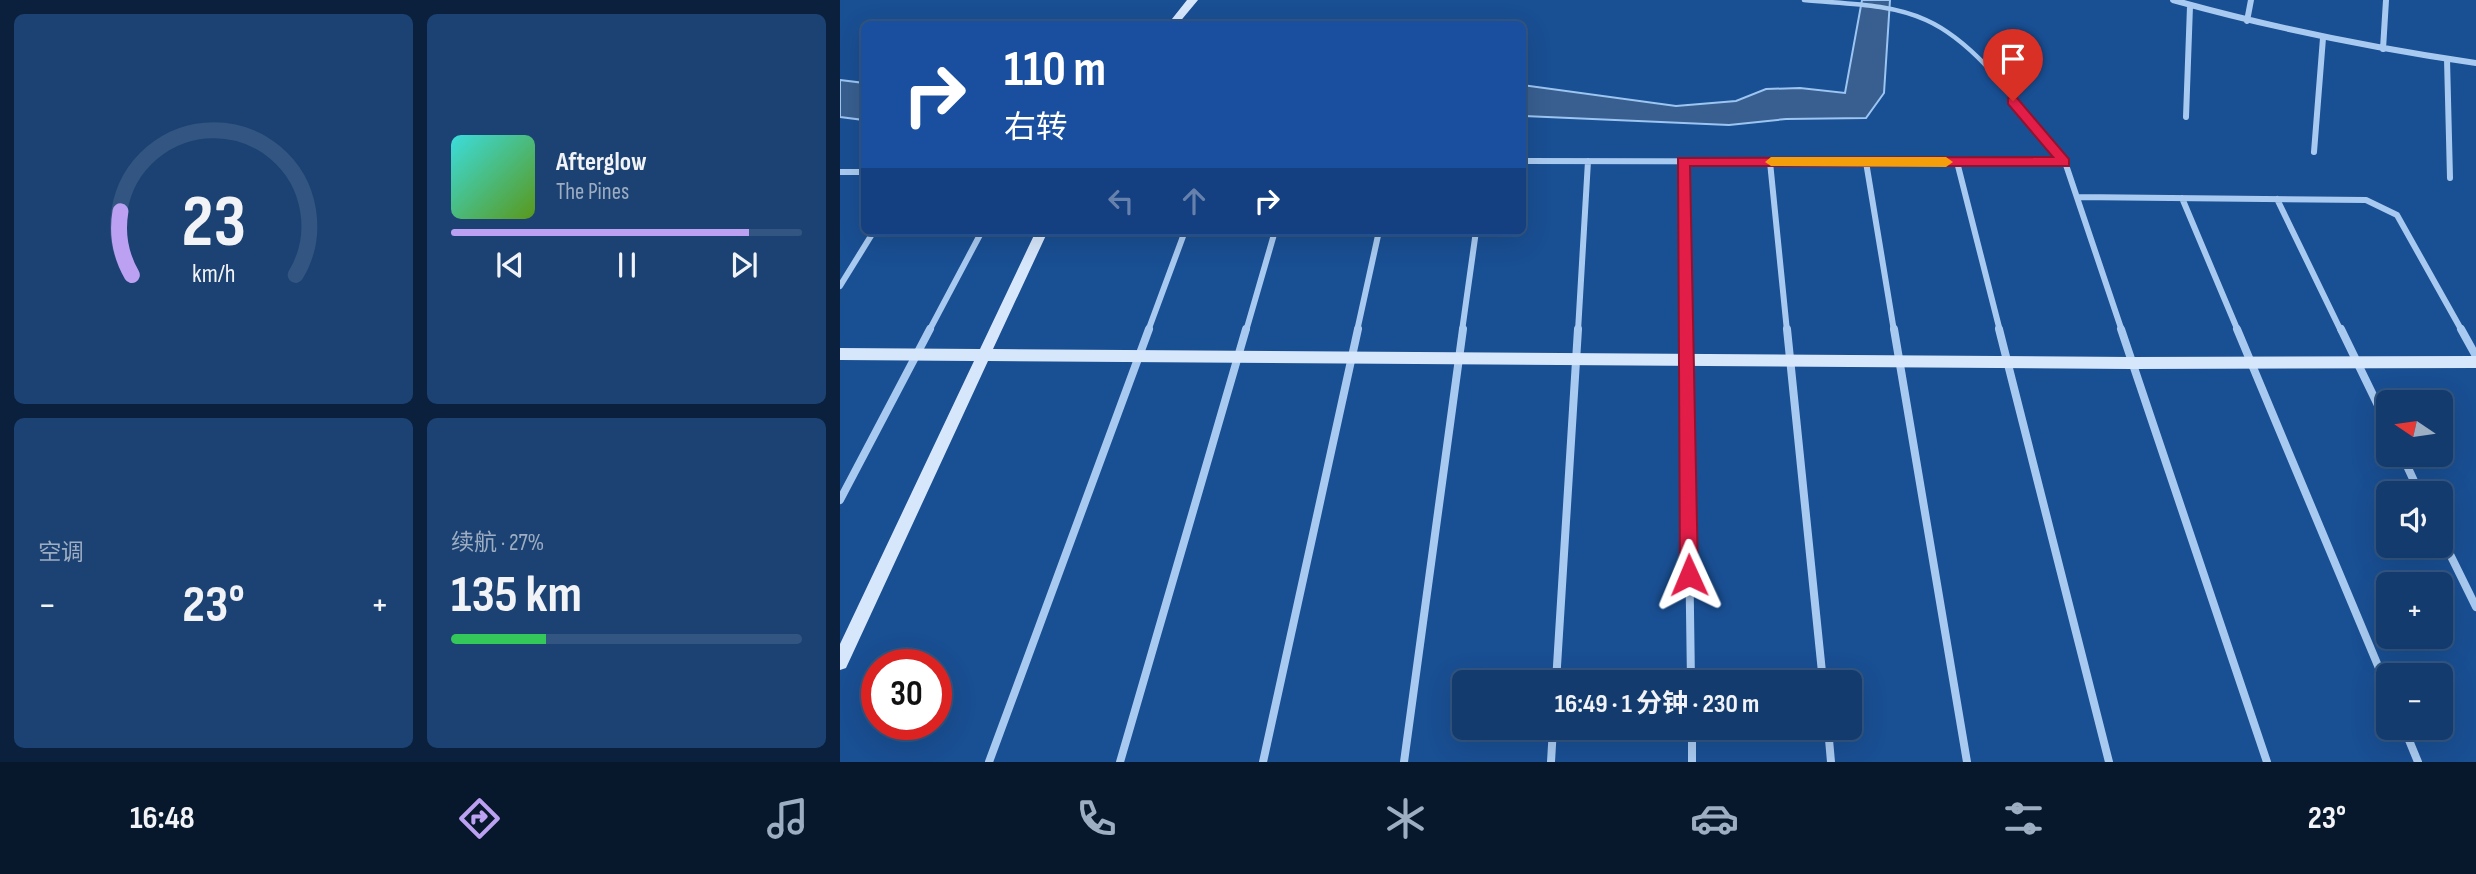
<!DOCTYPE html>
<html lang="zh">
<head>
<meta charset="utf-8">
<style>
  :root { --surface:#133b6e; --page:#1c4273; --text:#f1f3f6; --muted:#9dadc2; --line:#325581; --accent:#bca0f2 }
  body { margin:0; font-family:"Sofia Sans Condensed","Noto Sans SC",sans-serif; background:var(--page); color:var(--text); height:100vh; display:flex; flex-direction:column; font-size:26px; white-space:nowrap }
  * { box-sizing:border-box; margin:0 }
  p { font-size:23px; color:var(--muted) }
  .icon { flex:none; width:38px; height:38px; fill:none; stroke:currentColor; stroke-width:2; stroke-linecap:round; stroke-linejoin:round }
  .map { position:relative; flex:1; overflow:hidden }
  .panel { display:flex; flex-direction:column; gap:14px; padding:14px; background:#0a203c; width:840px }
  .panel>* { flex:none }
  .guide { position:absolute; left:21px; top:21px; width:665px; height:214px; border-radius:10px; box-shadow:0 7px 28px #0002,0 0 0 2px var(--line); background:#1a4fa0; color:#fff; overflow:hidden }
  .needle { width:46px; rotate:283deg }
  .tools { position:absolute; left:1536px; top:390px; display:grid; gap:14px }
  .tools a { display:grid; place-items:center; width:77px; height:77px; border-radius:10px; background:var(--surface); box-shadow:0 7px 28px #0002,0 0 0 2px var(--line); font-size:35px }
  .speed { position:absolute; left:21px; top:649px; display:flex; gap:14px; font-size:35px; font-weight:700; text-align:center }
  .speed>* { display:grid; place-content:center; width:91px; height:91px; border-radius:50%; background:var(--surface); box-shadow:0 7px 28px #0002,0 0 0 2px var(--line); line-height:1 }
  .speed .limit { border:10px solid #d22; background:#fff; color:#111 }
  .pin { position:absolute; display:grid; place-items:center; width:60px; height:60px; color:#fff; margin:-72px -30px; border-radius:50% 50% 50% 0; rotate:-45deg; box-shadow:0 0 7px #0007 }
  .pin .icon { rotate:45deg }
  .me { position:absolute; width:77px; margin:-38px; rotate:359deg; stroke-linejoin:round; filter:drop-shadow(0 0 5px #0008) }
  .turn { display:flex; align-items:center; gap:24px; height:147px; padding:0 28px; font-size:32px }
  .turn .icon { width:91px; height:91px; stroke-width:2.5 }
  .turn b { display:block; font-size:49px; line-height:60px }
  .lanes { display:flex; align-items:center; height:66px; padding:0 28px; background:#0003; justify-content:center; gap:35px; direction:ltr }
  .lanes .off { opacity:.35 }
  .big { font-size:52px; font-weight:700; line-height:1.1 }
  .panel .tile { flex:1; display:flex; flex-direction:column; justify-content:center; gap:10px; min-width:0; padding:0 24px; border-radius:10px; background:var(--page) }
  .panel .dial { align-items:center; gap:0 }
  .dial svg { height:182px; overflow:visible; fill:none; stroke:var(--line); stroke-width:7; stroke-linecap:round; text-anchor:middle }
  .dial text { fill:var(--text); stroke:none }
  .song { display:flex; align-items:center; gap:21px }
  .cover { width:84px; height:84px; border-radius:10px; background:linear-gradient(135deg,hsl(180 70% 55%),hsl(90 70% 35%)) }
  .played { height:7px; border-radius:4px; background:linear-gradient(90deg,var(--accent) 85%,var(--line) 85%) }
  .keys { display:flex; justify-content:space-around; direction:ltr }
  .heat { display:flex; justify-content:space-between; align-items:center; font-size:38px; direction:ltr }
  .charge { height:10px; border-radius:5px; background:linear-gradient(90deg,#34c759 27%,var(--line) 0) }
  .panel .tiles { flex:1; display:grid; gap:14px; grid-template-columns:repeat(2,1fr) }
  .trip { position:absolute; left:612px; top:670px; width:410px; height:70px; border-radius:10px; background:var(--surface); box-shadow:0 7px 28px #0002,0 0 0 2px var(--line); font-weight:700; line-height:70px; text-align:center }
  .tabs { display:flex; height:112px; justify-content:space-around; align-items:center; background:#08182c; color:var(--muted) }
  .tabs .icon { width:49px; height:49px }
  .tabs .current { color:var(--accent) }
  .tabs b { font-size:32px; color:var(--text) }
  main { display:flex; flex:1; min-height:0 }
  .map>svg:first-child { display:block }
</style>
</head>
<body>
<main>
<section class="panel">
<div class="tiles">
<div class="tile dial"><svg viewBox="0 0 100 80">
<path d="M14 69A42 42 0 1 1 86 69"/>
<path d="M14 69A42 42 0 0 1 9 41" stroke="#bca0f2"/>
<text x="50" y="56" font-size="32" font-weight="700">23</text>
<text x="50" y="72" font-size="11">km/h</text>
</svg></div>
<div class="tile">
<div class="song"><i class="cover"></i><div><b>Afterglow</b><p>The Pines</p></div></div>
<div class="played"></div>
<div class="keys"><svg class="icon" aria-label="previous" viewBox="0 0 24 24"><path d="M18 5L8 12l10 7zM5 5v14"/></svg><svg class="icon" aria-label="pause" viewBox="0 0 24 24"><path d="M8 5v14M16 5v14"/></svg><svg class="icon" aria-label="next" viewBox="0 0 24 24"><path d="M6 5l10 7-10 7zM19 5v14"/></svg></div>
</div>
<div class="tile"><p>空调</p>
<div class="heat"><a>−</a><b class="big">23°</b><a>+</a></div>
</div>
<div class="tile"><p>续航 · 27%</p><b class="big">135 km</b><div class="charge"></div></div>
</div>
</section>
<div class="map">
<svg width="1636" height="762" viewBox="0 0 1636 762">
  <rect width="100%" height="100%" fill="#194f93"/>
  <path fill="#385f90" stroke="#9cc5f2" stroke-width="2" d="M 1022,0 L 1050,0 L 1044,93 L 1026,118 L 946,119 L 889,125 L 683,116 L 683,85 L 836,106 L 896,101 L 926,89 L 960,88 L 1005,93 Z
    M 0,80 L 24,83 L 24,120 L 0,117 Z"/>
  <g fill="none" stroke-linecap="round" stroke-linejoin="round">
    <path stroke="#a9caf0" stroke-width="4.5" d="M 964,0 C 1004,4 1049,3 1086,20 C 1142,45 1186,116 1225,162"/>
    <path stroke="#a9caf0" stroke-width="6" d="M 1333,0 C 1433,28 1533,48 1636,63
      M 1407,21 L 1411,0
      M 1543,49 L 1546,0
      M 1607,59 L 1610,178
      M 1346,117 L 1350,6
      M 1474,152 L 1483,38
      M 682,161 L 1225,162 L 1282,331
      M 843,161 L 846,331
      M 930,162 L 947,331
      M 1026,162 L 1054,331
      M 1117,162 L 1160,331
      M 0,172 L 24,172
      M 1237,197 L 1526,200 L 1557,215 L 1622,331
      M 1342,198 L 1398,331
      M 1437,199 L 1501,331
      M 0,286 L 34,231
      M 89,331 L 142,231
      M 308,331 L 345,231
      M 406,331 L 435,231
      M 517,331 L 539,231
      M 622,331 L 636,231
      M 738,331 L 748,161"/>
    <path stroke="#a9caf0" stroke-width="8" d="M 846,329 L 851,682
      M 947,329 L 983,682
      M 1054,329 L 1127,762
      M 1159,329 L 1269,762
      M 1281,329 L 1427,762
      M 1397,329 L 1549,692
      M 1501,329 L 1549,428
      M 1621,329 L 1636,356
      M 1562,455 L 1580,494
      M 0,500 L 90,329
      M 1601,536 L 1636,607
      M 716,682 L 738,329
      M 852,728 L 852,762
      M 988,728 L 991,762
      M 1564,728 L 1578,762
      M 149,762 L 309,329
      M 280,762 L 406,329
      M 423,762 L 518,329
      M 564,762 L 623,329
      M 711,762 L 713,728"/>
    <path fill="#d7e7fb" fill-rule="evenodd" d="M 347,0 L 358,0 L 338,24 L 328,24 Z
      M 196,231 L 208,231 L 153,349 L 1292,357 L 1636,356 L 1636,368 L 1292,369 L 148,361 L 6,668 L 0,670 L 0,644 L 134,361 L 0,360 L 0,348 L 140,349 Z"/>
  </g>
  <path fill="#e11d48" stroke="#92132f" stroke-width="2" d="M 1173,97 L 1177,98 L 1229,159 L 1229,166 L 850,166 L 858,575 L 856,581 L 849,584 L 843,581 L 840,575 L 838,158 L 1213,157 L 1168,104 L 1168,98 Z"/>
  <path fill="#f59e0b" d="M 931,157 L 1106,157 L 1113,162 L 1106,167 L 931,166 L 925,162 Z"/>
</svg>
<div class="tools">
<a><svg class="needle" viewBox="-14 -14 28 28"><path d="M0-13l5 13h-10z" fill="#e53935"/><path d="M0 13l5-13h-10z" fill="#9dadc2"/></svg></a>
<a><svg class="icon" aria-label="sound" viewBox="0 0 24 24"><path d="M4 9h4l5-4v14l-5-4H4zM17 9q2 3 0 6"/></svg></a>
<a>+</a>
<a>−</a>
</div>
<div class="speed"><div class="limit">30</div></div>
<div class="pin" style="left:1173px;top:101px;background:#d93025"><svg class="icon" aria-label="arrive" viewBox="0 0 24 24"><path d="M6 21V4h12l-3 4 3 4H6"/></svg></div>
<svg class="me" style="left:849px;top:575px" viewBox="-20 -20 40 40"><path d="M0-17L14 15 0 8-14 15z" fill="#e11d48" stroke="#fff" stroke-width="4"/></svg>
<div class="trip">16:49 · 1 分钟 · 230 m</div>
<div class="guide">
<div class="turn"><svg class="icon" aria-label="right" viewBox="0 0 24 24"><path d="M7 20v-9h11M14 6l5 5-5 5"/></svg><div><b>110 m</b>右转</div></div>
<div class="lanes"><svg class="icon off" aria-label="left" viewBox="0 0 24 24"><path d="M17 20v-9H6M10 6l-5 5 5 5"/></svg><svg class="icon off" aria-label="ahead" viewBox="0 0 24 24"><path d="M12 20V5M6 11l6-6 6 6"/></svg><svg class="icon" aria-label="right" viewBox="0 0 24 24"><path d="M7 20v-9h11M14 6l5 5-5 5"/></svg></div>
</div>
</div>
</main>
<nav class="tabs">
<b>16:48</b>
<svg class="icon current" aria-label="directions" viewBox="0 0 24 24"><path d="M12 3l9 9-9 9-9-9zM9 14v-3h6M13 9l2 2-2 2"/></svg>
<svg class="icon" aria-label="music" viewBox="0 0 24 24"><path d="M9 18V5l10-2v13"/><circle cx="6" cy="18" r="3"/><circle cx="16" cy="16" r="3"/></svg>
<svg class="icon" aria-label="phone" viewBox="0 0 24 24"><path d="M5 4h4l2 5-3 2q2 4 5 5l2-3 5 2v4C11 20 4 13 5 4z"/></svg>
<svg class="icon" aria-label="climate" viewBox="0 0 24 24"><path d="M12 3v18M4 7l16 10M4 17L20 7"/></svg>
<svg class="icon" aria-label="car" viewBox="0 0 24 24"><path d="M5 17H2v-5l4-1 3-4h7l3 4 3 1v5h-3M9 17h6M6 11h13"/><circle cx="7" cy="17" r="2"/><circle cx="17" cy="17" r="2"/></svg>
<svg class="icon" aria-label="filters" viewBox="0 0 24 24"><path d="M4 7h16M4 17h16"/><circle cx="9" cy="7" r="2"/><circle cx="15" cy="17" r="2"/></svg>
<b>23°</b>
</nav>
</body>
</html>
